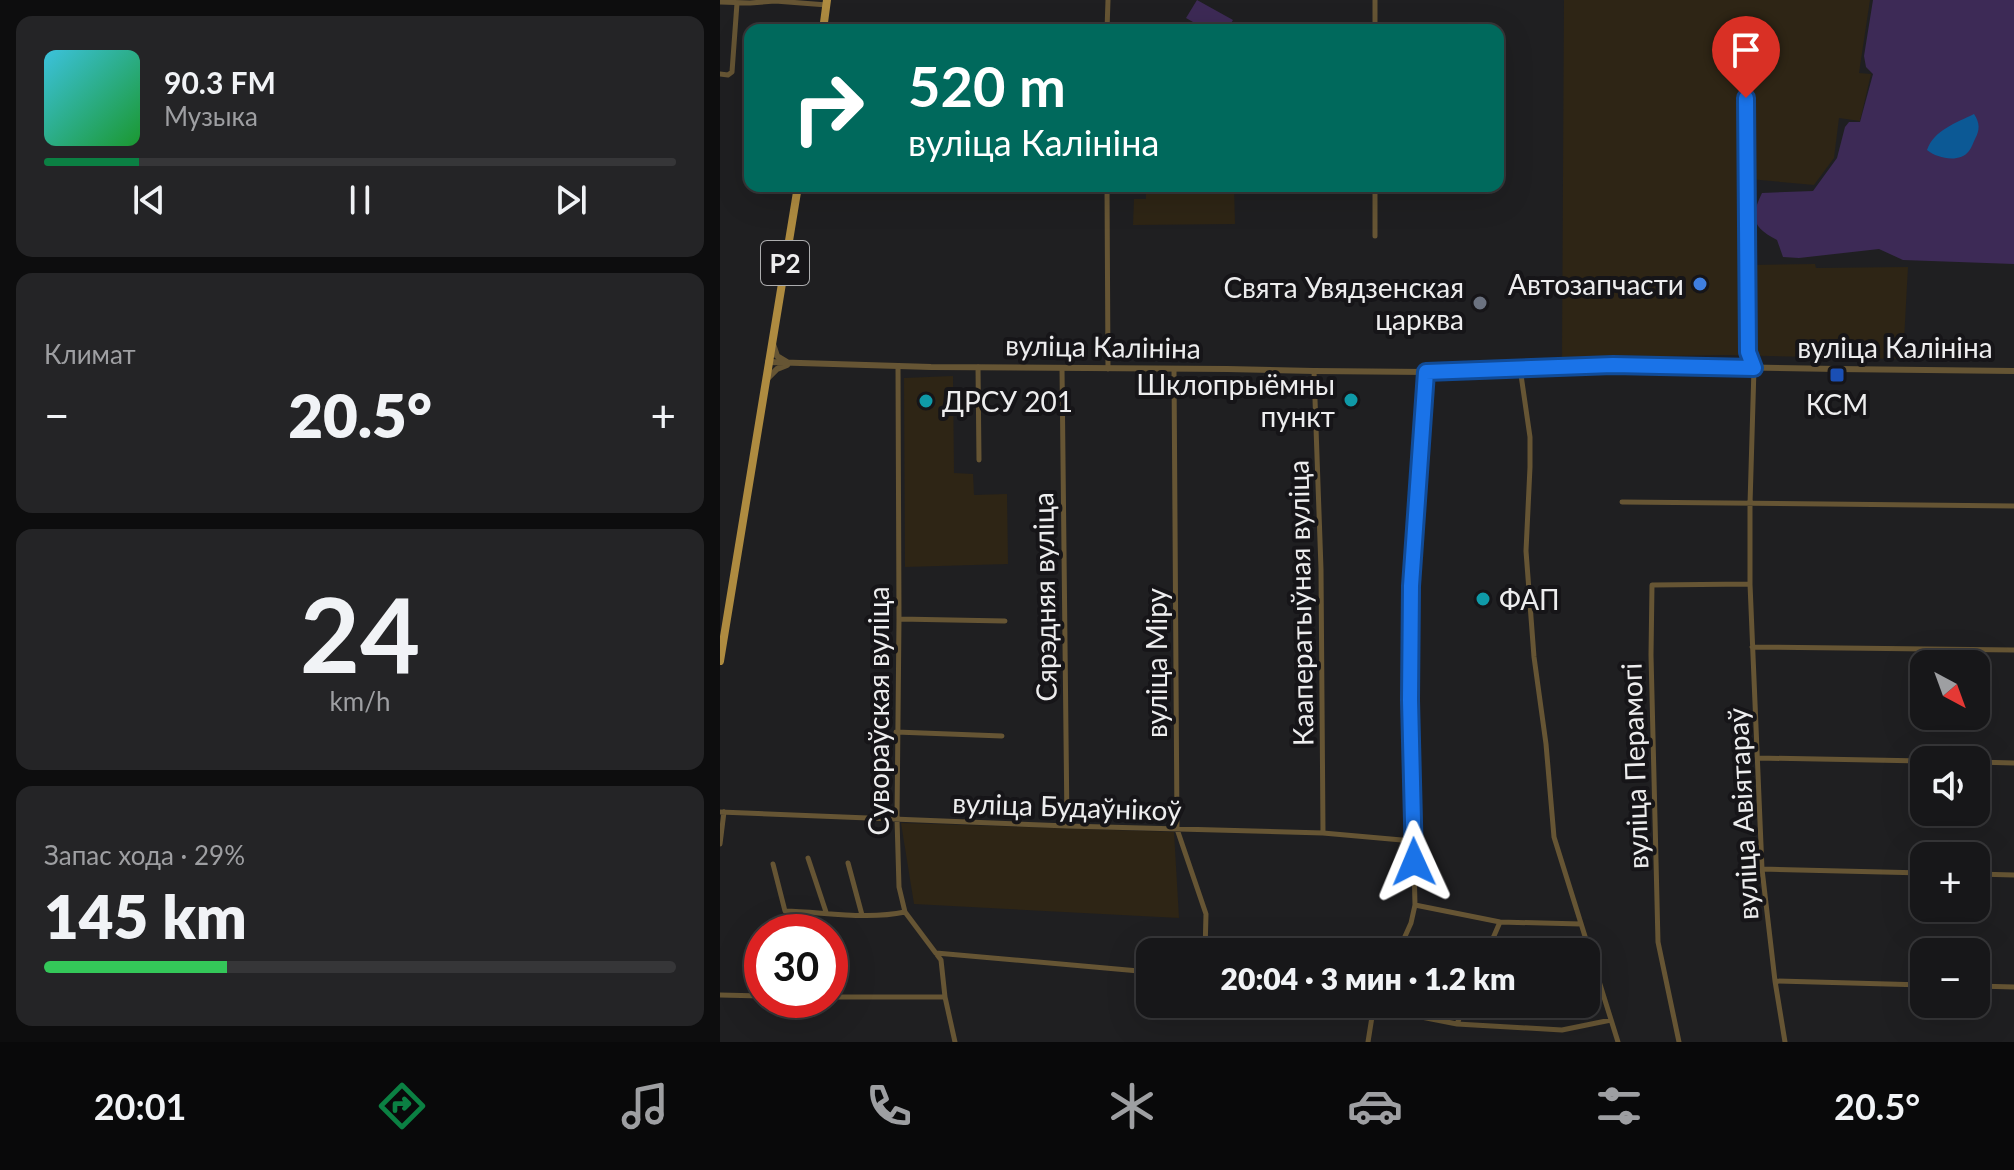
<!DOCTYPE html>
<html lang="ru">
<head>
<meta charset="utf-8">
<style>
  :root { --surface:#171719; --page:#242426; --text:#f1f3f6; --muted:#9e9fa2; --line:#363638; --accent:#0b8043 }
  body { margin:0; font-family:Lato,sans-serif; background:var(--page); color:var(--text); height:100vh; display:flex; flex-direction:column; font-size:30px; white-space:nowrap }
  * { box-sizing:border-box; margin:0 }
  p { font-size:26px; color:var(--muted) }
  .icon { flex:none; width:44px; height:44px; fill:none; stroke:currentColor; stroke-width:2; stroke-linecap:round; stroke-linejoin:round }
  .map { position:relative; flex:1; overflow:hidden }
  .side { display:flex; flex-direction:column; gap:16px; padding:16px; background:#0d0d0e; width:720px }
  .side>* { flex:none }
  .top-card { position:absolute; left:24px; top:24px; width:760px; height:168px; border-radius:16px; box-shadow:0 8px 32px #0002,0 0 0 2px var(--line); background:#00695c; color:#fff; overflow:hidden }
  .needle { width:52px; rotate:139deg }
  .buttons { position:absolute; left:1190px; top:650px; display:grid; gap:16px }
  .buttons a { display:grid; place-items:center; width:80px; height:80px; border-radius:16px; background:var(--surface); box-shadow:0 8px 32px #0002,0 0 0 2px var(--line); font-size:40px }
  .speed { position:absolute; left:24px; top:914px; display:flex; gap:16px; font-size:40px; font-weight:700; text-align:center }
  .speed>* { display:grid; place-content:center; width:104px; height:104px; border-radius:50%; background:var(--surface); box-shadow:0 8px 32px #0002,0 0 0 2px var(--line); line-height:1 }
  .speed .limit { border:12px solid #d22; background:#fff; color:#111 }
  .pin { position:absolute; display:grid; place-items:center; width:68px; height:68px; color:#fff; margin:-82px -34px; border-radius:50% 50% 50% 0; rotate:-45deg; box-shadow:0 0 8px #0007 }
  .pin .icon { rotate:45deg }
  .me { position:absolute; width:88px; margin:-44px; rotate:359deg; stroke-linejoin:round; filter:drop-shadow(0 0 6px #0008) }
  .turn { display:flex; align-items:center; gap:28px; height:168px; padding:0 32px; font-size:36px }
  .turn .icon { width:104px; height:104px; stroke-width:2.5 }
  .turn b { display:block; font-size:56px; line-height:68px }
  .big { font-size:60px; font-weight:800; line-height:1.1 }
  .side .widget { flex:1; display:flex; flex-direction:column; justify-content:center; gap:12px; min-width:0; padding:0 28px; border-radius:16px; background:var(--page) }
  .side .dial { align-items:center; gap:0 }
  .dial b { font-size:104px; line-height:1 }
  .song { display:flex; align-items:center; gap:24px }
  .cover { width:96px; height:96px; border-radius:12px; background:linear-gradient(135deg,hsl(190 70% 55%),hsl(130 70% 35%)) }
  .played { height:8px; border-radius:4px; background:linear-gradient(90deg,var(--accent) 15%,var(--line) 15%) }
  .keys { display:flex; justify-content:space-around; direction:ltr }
  .heat { display:flex; justify-content:space-between; align-items:center; font-size:44px; direction:ltr }
  .charge { height:12px; border-radius:6px; background:linear-gradient(90deg,#34c759 29%,var(--line) 0) }
  .trip { position:absolute; left:416px; top:938px; width:464px; height:80px; border-radius:16px; background:var(--surface); box-shadow:0 8px 32px #0002,0 0 0 2px var(--line); font-weight:800; line-height:80px; text-align:center }
  .menu { display:flex; height:128px; justify-content:space-around; align-items:center; background:#09090a; color:var(--muted) }
  .menu .icon { width:56px; height:56px }
  .menu .current { color:var(--accent) }
  .menu b { font-size:36px; color:var(--text) }
  main { display:flex; flex:1; min-height:0 }
  .map>svg:first-child { display:block }
</style>
</head>
<body>
<main>
<section class="side">
<div class="widget">
<div class="song"><i class="cover"></i><div><b>90.3 FM</b><p>Музыка</p></div></div>
<div class="played"></div>
<div class="keys"><svg class="icon" aria-label="previous" viewBox="0 0 24 24"><path d="M18 5L8 12l10 7zM5 5v14"/></svg><svg class="icon" aria-label="pause" viewBox="0 0 24 24"><path d="M8 5v14M16 5v14"/></svg><svg class="icon" aria-label="next" viewBox="0 0 24 24"><path d="M6 5l10 7-10 7zM19 5v14"/></svg></div>
</div>
<div class="widget"><p>Климат</p>
<div class="heat"><a>−</a><b class="big">20.5°</b><a>+</a></div>
</div>
<div class="widget dial"><b>24</b><p>km/h</p></div>
<div class="widget"><p>Запас хода · 29%</p><b class="big">145 km</b><div class="charge"></div></div>
</section>
<div class="map">
<svg width="1294" height="1042" viewBox="0 0 1294 1042">
  <rect width="100%" height="100%" fill="#1f1f21"/>
  <path fill="#2e2515" d="M 844,0 L 1150,0 L 1139,73 L 1151,74 L 1140,121 L 1119,118 L 1114,158 L 1094,185 L 1029,179 L 1032,22 L 1018,21 L 1021,23 L 1021,260 L 1031,265 L 1095,264 L 1096,268 L 1188,267 L 1183,359 L 1006,355 L 842,358 Z
    M 426,186 L 514,186 L 515,224 L 413,225 L 414,199 L 426,199 Z
    M 233,376 L 234,473 L 253,474 L 254,495 L 287,494 L 288,564 L 185,567 L 184,378 Z
    M 181,823 L 454,832 L 459,918 L 194,904 Z"/>
  <path fill="#3d2a56" d="M 477,0 L 513,20 L 507,30 L 487,30 L 466,18 Z
    M 1153,0 L 1294,0 L 1294,264 L 1183,260 L 1159,249 L 1079,258 L 1063,257 L 1057,240 C 1032,227 1030,218 1042,193 L 1093,191 L 1117,158 L 1125,127 L 1129,122 L 1140,122 L 1153,74 L 1146,67 L 1144,56 Z"/>
  <path fill="#0c5995" d="M 1254,114 C 1260,123 1260,130 1255,139 C 1253,143 1252,147 1249,151 C 1240,163 1218,159 1207,150 C 1214,130 1236,123 1254,114 Z"/>
  <g fill="none" stroke-linecap="round" stroke-linejoin="round">
    <path stroke="#665534" stroke-width="5" d="M 0,2 L 30,3 L 55,1 L 107,5
      M 1025,27 L 1028,352 L 1034,368 L 1030,504 L 1030,584 L 1042,869 L 1055,981 L 1065,1042
      M 387,30 L 388,0
      M 655,30 L 655,0
      M 0,74 L 8,75 L 12,72 L 17,3
      M 387,186 L 388,369
      M 655,236 L 655,186
      M 178,366 L 179,619 L 177,819 L 179,887 L 185,912 L 221,960 L 225,997 L 235,1042
      M 258,367 L 259,460
      M 342,368 L 347,826
      M 800,368 L 810,437 L 810,467 L 806,551 L 814,657 L 826,744 L 834,837 L 898,1042
      M 454,369 L 457,829 L 486,914 L 485,952
      M 594,371 L 601,569 L 603,833
      M 902,502 L 1294,506
      M 179,619 L 285,621
      M 1032,647 L 1294,650
      M 176,732 L 282,736
      M 1038,758 L 1204,761
      M 1256,762 L 1294,763
      M 0,812 L 347,826 L 603,833 L 693,841
      M 0,844 L 4,812
      M 88,858 L 106,912
      M 128,863 L 142,915
      M 53,864 L 65,911 C 104,912 147,920 185,912
      M 1042,869 L 1204,873
      M 1256,874 L 1294,875
      M 695,905 L 780,922 L 861,924
      M 678,952 L 691,923 L 695,905 L 690,700 L 691,586 L 706,372
      M 767,952 L 780,922
      M 216,953 L 430,972
      M 1055,981 L 1204,985
      M 1256,986 L 1294,987
      M 0,995 L 42,996
      M 110,997 L 225,997
      M 655,1004 L 691,1015 L 737,1024 L 842,1030 L 891,1020
      M 737,1024 L 745,1004
      M 648,1042 L 654,1004
      M 959,1042 L 938,942 L 931,655 L 932,585 L 1030,584"/>
    <path stroke="#665534" stroke-width="6" d="M 53,344 L 57,356 L 67,362
      M 48,362 L 211,367 L 507,369 L 594,371 L 706,372 L 893,365 L 1117,369 L 1294,371
      M 47,379 L 57,369 L 67,365"/>
    <path stroke="#ae8b40" stroke-width="8" d="M 103,30 L 107,0
      M 0,661 L 78,186"/>
  </g>
  <g fill="none" stroke-linecap="round" stroke-linejoin="round">
    <defs>
      <path id="route" d="M 694,862 L 690,700 L 691,586 L 706,372 L 893,365 L 1034,368 L 1028,352 L 1026,98"/>
    </defs>
    <use href="#route" stroke="#114b97" stroke-width="20"/>
    <use href="#route" stroke="#1a73e8" stroke-width="14"/>
  </g>
  <circle fill="#3f7fe0" stroke="#161518" stroke-width="3" cx="980" cy="284" r="8"/>
  <circle fill="#6b7280" stroke="#161518" stroke-width="3" cx="760" cy="303" r="8"/>
  <rect fill="#1a4fb4" stroke="#161518" stroke-width="3" x="1109" y="367" width="16" height="16" rx="4"/>
  <g fill="#0f9aa8" stroke="#161518" stroke-width="3">
    <circle cx="631" cy="400" r="8"/>
    <circle cx="206" cy="401" r="8"/>
    <circle cx="763" cy="599" r="8"/>
  </g>
  <g text-anchor="middle" dominant-baseline="central" stroke-width="8" stroke-linejoin="round" paint-order="stroke">
    <rect fill="#161518" stroke="#acacae" stroke-width="2" x="41" y="241" width="48" height="44" rx="6"/>
    <g font-size="26" font-weight="bold" fill="#ededee">
      <text x="65" y="263">Р2</text>
    </g>
    <g font-size="28" fill="#ededee" stroke="#161518" text-anchor="end">
      <text x="964" y="284">Автозапчасти</text>
      <text x="744" y="287">Свята Увядзенская<tspan x="744" dy="32">царква</tspan></text>
      <text x="615" y="384">Шклопрыёмны<tspan x="615" dy="32">пункт</tspan></text>
      <text x="222" y="401" text-anchor="start">ДРСУ 201</text>
      <text x="1117" y="404" text-anchor="middle">КСМ</text>
      <text x="779" y="599" text-anchor="start">ФАП</text>
    </g>
    <g font-size="28" fill="#ededee" stroke="#161518">
      <text transform="translate(383 346) rotate(1)">вуліца Калініна</text>
      <text x="1175" y="347">вуліца Калініна</text>
      <text transform="translate(324 597) rotate(-91)">Сярэдняя вуліца</text>
      <text transform="translate(580 603) rotate(-91)">Кааператыўная вуліца</text>
      <text transform="translate(436 663) rotate(-90)">вуліца Міру</text>
      <text transform="translate(158 711) rotate(-90)">Сувораўская вуліца</text>
      <text transform="translate(914 766) rotate(-92)">вуліца Перамогі</text>
      <text transform="translate(347 806) rotate(2)">вуліца Будаўнікоў</text>
      <text transform="translate(1022 814) rotate(-93)">вуліца Авіятараў</text>
    </g>
  </g>
</svg>
<div class="buttons">
<a><svg class="needle" viewBox="-14 -14 28 28"><path d="M0-13l5 13h-10z" fill="#e53935"/><path d="M0 13l5-13h-10z" fill="#9e9fa2"/></svg></a>
<a><svg class="icon" aria-label="sound" viewBox="0 0 24 24"><path d="M4 9h4l5-4v14l-5-4H4zM17 9q2 3 0 6"/></svg></a>
<a>+</a>
<a>−</a>
</div>
<div class="speed"><div class="limit">30</div></div>
<div class="pin" style="left:1026px;top:98px;background:#d93025"><svg class="icon" aria-label="arrive" viewBox="0 0 24 24"><path d="M6 21V4h12l-3 4 3 4H6"/></svg></div>
<svg class="me" style="left:694px;top:862px" viewBox="-20 -20 40 40"><path d="M0-17L14 15 0 8-14 15z" fill="#1a73e8" stroke="#fff" stroke-width="4"/></svg>
<div class="trip">20:04 · 3 мин · 1.2 km</div>
<div class="top-card">
<div class="turn"><svg class="icon" aria-label="right" viewBox="0 0 24 24"><path d="M7 20v-9h11M14 6l5 5-5 5"/></svg><div><b>520 m</b>вуліца Калініна</div></div>
</div>
</div>
</main>
<nav class="menu">
<b>20:01</b>
<svg class="icon current" aria-label="directions" viewBox="0 0 24 24"><path d="M12 3l9 9-9 9-9-9zM9 14v-3h6M13 9l2 2-2 2"/></svg>
<svg class="icon" aria-label="music" viewBox="0 0 24 24"><path d="M9 18V5l10-2v13"/><circle cx="6" cy="18" r="3"/><circle cx="16" cy="16" r="3"/></svg>
<svg class="icon" aria-label="phone" viewBox="0 0 24 24"><path d="M5 4h4l2 5-3 2q2 4 5 5l2-3 5 2v4C11 20 4 13 5 4z"/></svg>
<svg class="icon" aria-label="climate" viewBox="0 0 24 24"><path d="M12 3v18M4 7l16 10M4 17L20 7"/></svg>
<svg class="icon" aria-label="car" viewBox="0 0 24 24"><path d="M5 17H2v-5l4-1 3-4h7l3 4 3 1v5h-3M9 17h6M6 11h13"/><circle cx="7" cy="17" r="2"/><circle cx="17" cy="17" r="2"/></svg>
<svg class="icon" aria-label="filters" viewBox="0 0 24 24"><path d="M4 7h16M4 17h16"/><circle cx="9" cy="7" r="2"/><circle cx="15" cy="17" r="2"/></svg>
<b>20.5°</b>
</nav>
</body>
</html>
